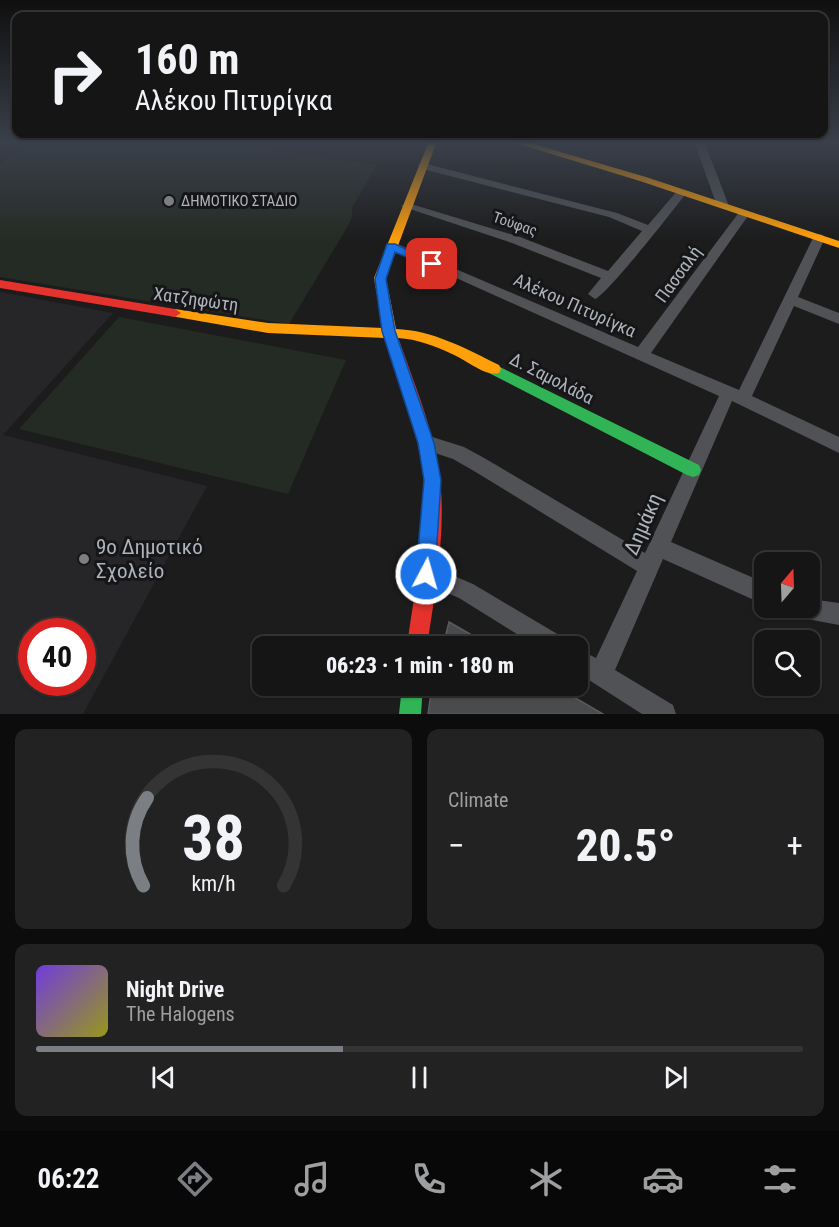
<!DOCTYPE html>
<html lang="en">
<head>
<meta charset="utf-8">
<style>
  :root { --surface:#151515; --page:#222; --text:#f1f3f6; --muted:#9d9fa0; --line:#343434; --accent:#7b7f83 }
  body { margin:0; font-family:"Roboto Condensed",sans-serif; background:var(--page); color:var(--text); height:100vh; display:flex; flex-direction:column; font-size:22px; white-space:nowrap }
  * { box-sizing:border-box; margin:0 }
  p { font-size:20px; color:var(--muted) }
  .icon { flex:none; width:33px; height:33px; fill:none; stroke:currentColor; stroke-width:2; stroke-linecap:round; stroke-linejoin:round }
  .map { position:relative; height:714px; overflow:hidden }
  .drawer { display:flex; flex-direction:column; gap:15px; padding:15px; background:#0c0c0c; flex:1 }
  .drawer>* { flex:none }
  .hud { position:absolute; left:12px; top:12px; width:816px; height:126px; border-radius:12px; box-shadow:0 2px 4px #0004,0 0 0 2px var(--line); background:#151515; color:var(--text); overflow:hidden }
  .needle { width:39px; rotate:19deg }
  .fabs { position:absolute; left:754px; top:552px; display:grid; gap:12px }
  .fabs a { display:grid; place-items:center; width:66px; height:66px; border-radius:12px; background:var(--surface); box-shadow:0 2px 4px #0004,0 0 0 2px var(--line); font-size:30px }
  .speed { position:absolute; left:18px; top:618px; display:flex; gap:12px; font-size:30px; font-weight:700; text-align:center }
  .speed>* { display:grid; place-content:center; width:78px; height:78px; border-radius:50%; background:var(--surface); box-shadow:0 2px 4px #0004,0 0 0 2px var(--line); line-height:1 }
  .speed .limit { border:9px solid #d22; background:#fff; color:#111 }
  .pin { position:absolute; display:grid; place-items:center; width:51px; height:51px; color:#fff; margin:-26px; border-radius:12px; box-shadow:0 3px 9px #0006 }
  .me { position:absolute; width:66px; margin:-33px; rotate:6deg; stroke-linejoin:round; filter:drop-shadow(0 0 4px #0008) }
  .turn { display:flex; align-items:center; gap:21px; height:126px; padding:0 24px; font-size:27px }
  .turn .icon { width:78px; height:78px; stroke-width:2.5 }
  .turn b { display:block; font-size:42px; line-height:51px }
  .big { font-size:45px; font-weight:800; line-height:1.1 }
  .drawer .card { flex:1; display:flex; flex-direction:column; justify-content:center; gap:9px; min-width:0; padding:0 21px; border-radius:12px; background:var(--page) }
  .drawer .dial { align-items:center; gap:0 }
  .dial svg { height:156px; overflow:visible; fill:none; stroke:var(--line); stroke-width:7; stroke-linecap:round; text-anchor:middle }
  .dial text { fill:var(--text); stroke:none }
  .song { display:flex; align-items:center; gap:18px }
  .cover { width:72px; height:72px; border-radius:9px; background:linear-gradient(135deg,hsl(260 70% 55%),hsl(60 70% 35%)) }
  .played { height:6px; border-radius:3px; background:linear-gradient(90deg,var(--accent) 40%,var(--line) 40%) }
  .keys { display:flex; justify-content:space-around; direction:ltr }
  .heat { display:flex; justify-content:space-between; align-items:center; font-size:33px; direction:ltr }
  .drawer .tiles { flex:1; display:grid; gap:15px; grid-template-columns:1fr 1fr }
  .card:last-child { grid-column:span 2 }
  .trip { position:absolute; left:252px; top:636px; width:336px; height:60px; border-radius:12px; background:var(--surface); box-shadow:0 2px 4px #0004,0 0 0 2px var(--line); font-weight:800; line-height:60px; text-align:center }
  .dock { display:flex; height:96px; justify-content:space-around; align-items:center; background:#080808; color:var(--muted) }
  .dock .icon { width:42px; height:42px }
  .dock .active { color:var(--accent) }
  .dock b { font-size:27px; color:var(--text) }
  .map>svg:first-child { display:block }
</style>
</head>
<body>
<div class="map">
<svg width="839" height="714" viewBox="0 0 839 714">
  <rect width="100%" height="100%" fill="#1c1c1c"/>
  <path fill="#262628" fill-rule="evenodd" d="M 0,292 L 113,313 L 3,435 L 207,486 L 83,714 L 0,714 ZM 32,632 L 82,632 L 82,682 L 32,682 Z"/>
  <path fill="#242b24" d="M 34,141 L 206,141 L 377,165 L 352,208 L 352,217 L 345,231 L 289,324 L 0,277 L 0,164 Z
    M 119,317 L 346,360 L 288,494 L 19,429 Z"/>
  <path fill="#4a4b4d" stroke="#595b5e" stroke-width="1.5" d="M 449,622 L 491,646 L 443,646 Z
    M 432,686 L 555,686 L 603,714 L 428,714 Z"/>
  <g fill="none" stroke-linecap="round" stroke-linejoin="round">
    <path fill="#505255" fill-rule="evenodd" d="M 694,141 L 704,141 L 729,206 L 727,208 L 723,209 L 717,206 Z
      M 423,163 L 617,213 L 648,225 L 678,190 L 687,192 C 675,208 607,295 595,299 L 588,294 L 601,278 L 512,243 L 401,206 L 407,203 L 411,204 L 520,237 L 608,271 L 642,231 L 609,217 L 419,168 L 419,164 Z
      M 744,210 L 750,213 L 651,353 L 739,390 L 813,238 L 819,234 L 823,235 L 825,238 L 798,297 L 839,313 L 839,324 L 794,306 L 752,396 L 839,437 L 839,453 L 732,401 L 671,542 L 765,583 L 765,605 L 663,559 L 615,670 L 673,705 L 676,714 L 642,714 L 578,673 L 578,649 L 596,658 L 637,571 L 474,471 L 453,459 L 420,448 L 417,443 L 420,438 L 426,435 L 464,447 L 486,459 L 645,553 L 719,396 L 385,246 L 391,242 L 395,243 L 638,347 L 740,211 Z
      M 426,564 L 473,584 L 564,638 L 567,646 L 536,646 L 459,598 L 419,581 L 416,574 L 419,567 Z
      M 810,599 L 839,603 L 839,625 L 791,616 L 788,608 L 810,608 Z"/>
    <path fill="#30b455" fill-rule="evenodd" d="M 494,364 L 699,465 L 701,470 L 699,475 L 693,477 L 687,475 L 489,373 L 487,369 L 489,365 Z
      M 402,686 L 423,686 L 421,714 L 399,714 Z"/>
    <path fill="#ff9f0a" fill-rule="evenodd" d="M 429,141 L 437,141 L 386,278 L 396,329 C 432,330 467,349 499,365 L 501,369 L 499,373 C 485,377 465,359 452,354 C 435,346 417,339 398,338 L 397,343 L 387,343 L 385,338 L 268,333 L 171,316 L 169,313 L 171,310 L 175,309 L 268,323 L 383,328 L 374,278 Z
      M 509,141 L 523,141 L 646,177 L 839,241 L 839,248 L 640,181 Z"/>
    <path fill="#e5322d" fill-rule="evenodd" d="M 0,280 L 175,309 L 181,313 L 175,317 L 0,288 Z
      M 392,335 L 399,340 C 413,380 430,421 438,463 C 448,522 436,587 427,646 L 407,646 C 414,592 427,536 424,482 C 421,433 401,386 385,340 Z"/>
  </g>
  <linearGradient id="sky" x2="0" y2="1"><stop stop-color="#0f0f0f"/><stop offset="0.59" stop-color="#3a404b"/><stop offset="1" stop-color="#3a404b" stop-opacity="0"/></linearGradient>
  <rect width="839" height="241" fill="url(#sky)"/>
  <path fill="#1a73e8" stroke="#114b97" stroke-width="1.5" d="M 387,244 L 395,244 L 438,264 L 432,268 L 428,267 L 395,252 L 386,279 L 395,331 L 434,443 L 441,480 L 435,574 L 432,581 L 426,584 L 419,581 L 416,574 L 424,480 L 418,443 L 382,331 L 375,279 Z"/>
  <g fill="#7b7f83" stroke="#161618" stroke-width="2">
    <circle cx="169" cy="201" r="6"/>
    <circle cx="84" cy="559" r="6"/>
  </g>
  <g text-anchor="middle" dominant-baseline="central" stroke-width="6" stroke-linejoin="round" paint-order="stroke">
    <g font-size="15" fill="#aeb4bb" stroke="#161618" text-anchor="start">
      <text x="181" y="201">ΔΗΜΟΤΙΚΟ ΣΤΑΔΙΟ</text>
    </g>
    <g font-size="15" fill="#aeb4bb" stroke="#161618">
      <text transform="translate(515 224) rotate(19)">Τούφας</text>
    </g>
    <g font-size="18" fill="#aeb4bb" stroke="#161618">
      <text transform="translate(678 274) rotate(-54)">Πασσαλή</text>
      <text transform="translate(196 299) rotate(8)">Χατζηφώτη</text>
      <text transform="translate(575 305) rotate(24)">Αλέκου Πιτυρίγκα</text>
      <text transform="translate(552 378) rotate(27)">Δ. Σαμολάδα</text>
    </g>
    <g font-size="21" fill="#aeb4bb" stroke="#161618">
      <text transform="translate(643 524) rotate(-66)">Δημάκη</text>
    </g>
    <g font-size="21" fill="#aeb4bb" stroke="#161618" text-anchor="start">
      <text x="96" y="547">9ο Δημοτικό<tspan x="96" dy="24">Σχολείο</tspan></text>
    </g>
  </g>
</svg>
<div class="fabs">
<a><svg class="needle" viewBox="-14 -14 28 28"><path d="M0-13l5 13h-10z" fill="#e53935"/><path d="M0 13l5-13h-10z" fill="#9d9fa0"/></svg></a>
<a><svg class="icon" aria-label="search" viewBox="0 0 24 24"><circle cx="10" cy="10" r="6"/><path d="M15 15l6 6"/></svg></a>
</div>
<div class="speed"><div class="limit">40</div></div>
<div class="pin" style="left:432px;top:264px;background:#d93025"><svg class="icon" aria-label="arrive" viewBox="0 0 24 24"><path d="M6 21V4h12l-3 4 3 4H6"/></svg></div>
<svg class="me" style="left:426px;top:574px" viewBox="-20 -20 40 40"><circle r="17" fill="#1a73e8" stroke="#fff" stroke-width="3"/><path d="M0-11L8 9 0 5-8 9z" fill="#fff"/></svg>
<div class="trip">06:23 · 1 min · 180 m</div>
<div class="hud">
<div class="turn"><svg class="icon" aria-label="right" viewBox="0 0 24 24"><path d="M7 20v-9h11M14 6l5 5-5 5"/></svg><div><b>160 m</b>Αλέκου Πιτυρίγκα</div></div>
</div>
</div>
<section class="drawer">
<div class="tiles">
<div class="card dial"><svg viewBox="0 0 100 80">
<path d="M14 69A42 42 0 1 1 86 69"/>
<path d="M14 69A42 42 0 0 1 16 24" stroke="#7b7f83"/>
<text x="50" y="56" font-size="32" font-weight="700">38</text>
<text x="50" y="72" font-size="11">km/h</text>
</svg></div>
<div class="card"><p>Climate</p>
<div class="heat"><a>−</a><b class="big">20.5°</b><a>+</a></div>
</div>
<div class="card">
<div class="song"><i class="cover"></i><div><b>Night Drive</b><p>The Halogens</p></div></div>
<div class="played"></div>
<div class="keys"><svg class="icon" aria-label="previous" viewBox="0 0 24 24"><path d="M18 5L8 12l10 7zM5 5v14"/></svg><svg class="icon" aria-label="pause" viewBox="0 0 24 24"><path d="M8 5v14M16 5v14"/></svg><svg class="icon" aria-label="next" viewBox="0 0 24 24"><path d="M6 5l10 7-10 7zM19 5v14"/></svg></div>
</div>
</div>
</section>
<nav class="dock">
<b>06:22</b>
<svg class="icon active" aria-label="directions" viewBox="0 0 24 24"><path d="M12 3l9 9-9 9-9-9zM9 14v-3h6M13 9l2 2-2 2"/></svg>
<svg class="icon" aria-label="music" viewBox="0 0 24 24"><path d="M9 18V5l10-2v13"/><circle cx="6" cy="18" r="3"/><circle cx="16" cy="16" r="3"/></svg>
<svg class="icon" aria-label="phone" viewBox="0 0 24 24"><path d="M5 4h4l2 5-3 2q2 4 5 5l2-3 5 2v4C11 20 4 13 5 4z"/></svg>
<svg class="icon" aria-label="climate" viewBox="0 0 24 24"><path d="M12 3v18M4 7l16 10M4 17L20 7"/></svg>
<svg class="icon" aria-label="car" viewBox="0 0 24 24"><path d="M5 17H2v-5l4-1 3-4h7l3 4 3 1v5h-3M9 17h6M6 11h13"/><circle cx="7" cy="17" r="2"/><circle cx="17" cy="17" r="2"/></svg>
<svg class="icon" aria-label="filters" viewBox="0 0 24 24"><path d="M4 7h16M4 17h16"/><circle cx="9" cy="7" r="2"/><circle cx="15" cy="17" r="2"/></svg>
</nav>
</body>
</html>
